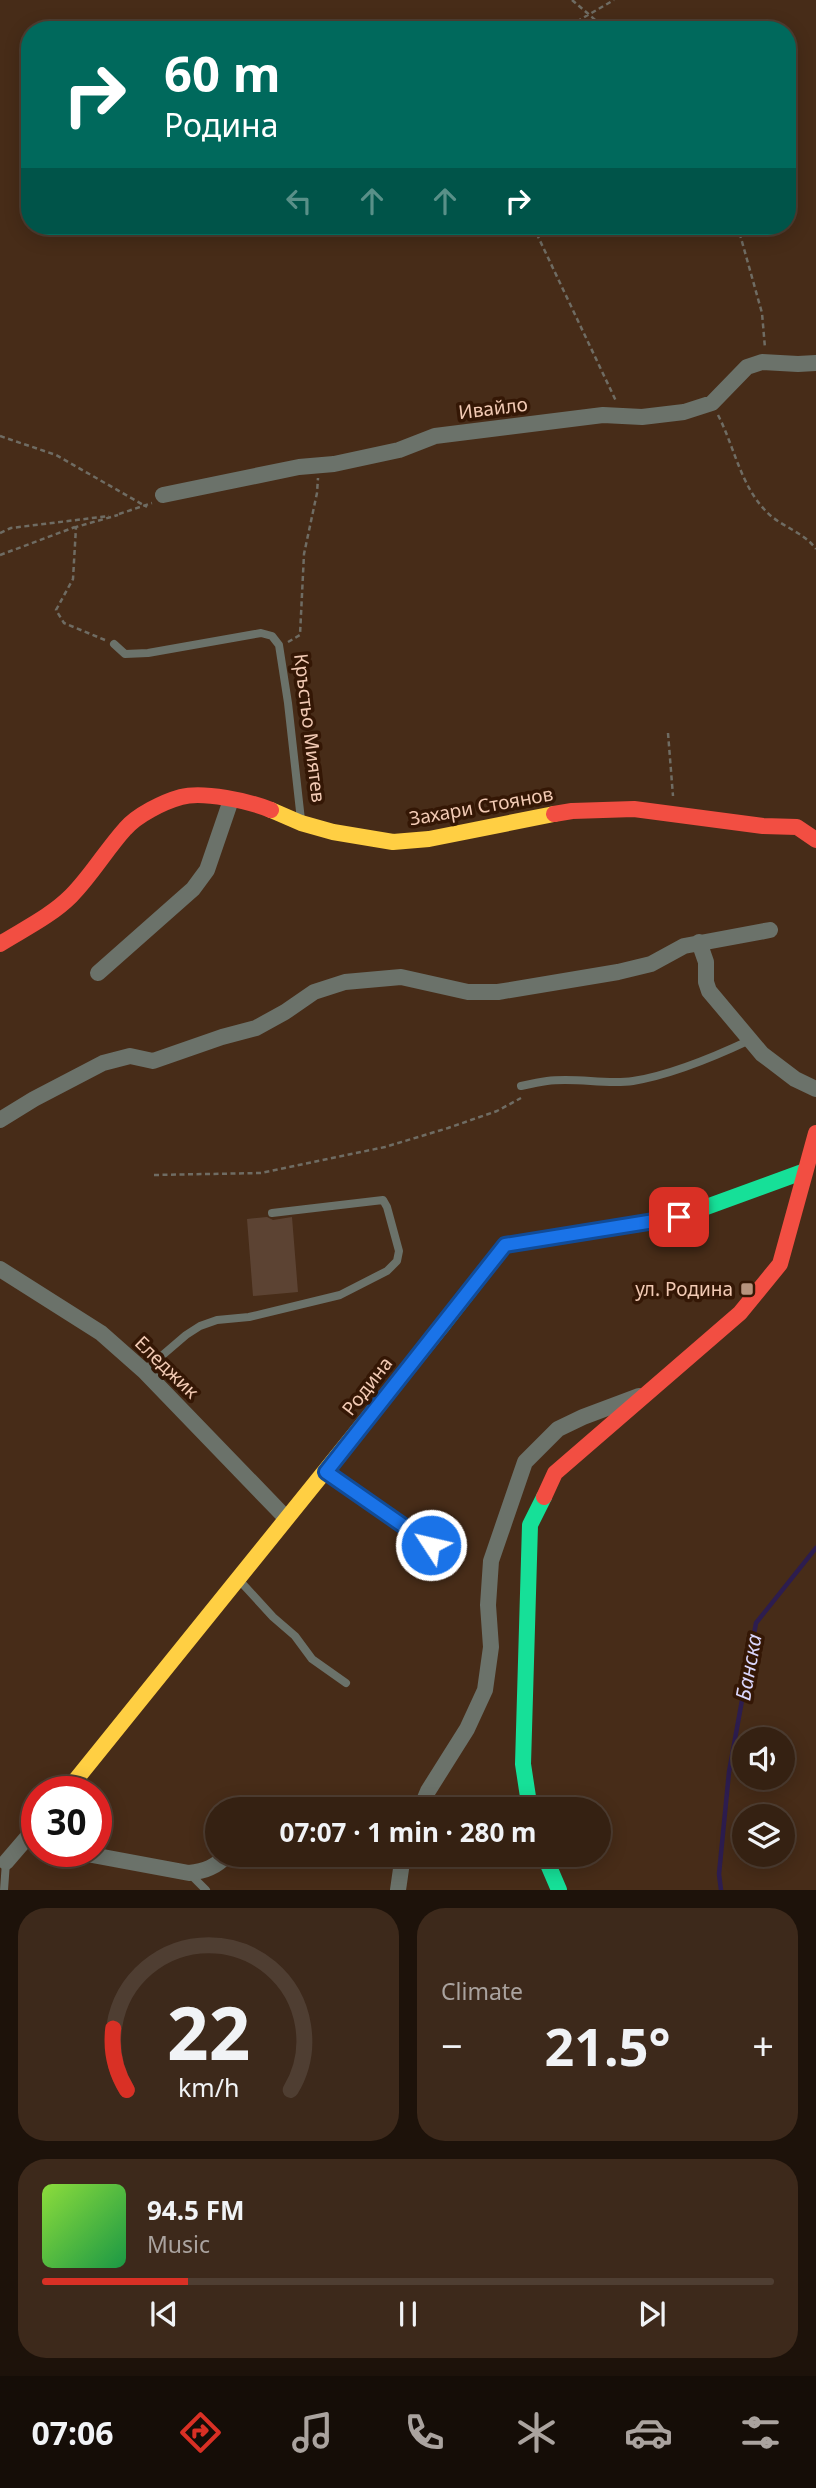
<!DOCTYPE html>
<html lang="en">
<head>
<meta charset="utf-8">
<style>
  :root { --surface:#352112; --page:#3d291b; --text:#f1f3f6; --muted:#aaa39f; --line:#4f3e32; --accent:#d93025 }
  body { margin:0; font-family:"Noto Sans",sans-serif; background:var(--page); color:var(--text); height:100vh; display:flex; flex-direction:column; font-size:26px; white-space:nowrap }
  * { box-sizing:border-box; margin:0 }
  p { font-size:23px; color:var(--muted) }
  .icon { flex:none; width:38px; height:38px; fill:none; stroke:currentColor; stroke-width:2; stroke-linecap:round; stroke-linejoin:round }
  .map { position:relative; height:1890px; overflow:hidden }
  .sheet { display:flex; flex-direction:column; gap:18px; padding:18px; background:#1d120a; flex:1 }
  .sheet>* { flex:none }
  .guide { position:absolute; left:21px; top:21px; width:775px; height:214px; border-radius:28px; box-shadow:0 4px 18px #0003,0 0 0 2px var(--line); background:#00695c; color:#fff; overflow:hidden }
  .tools { position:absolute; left:732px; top:1727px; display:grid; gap:14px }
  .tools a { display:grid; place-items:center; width:63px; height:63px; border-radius:50%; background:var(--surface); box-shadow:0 4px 18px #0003,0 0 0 2px var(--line); font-size:35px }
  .speed { position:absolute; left:21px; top:1776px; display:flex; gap:14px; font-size:35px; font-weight:700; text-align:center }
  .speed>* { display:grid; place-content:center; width:91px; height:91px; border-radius:50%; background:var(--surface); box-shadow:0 4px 18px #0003,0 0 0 2px var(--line); line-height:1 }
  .speed .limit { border:10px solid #d22; background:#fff; color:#111 }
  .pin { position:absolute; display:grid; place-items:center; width:60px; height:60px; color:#fff; margin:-30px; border-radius:14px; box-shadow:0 4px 10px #0006 }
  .me { position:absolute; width:77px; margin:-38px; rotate:305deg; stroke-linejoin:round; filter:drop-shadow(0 0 5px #0008) }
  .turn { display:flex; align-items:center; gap:24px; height:147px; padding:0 28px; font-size:32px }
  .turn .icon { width:91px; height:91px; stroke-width:2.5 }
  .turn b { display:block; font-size:49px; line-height:60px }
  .lanes { display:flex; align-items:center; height:66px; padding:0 28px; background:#0003; justify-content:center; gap:35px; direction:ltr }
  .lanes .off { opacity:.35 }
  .big { font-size:52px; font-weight:700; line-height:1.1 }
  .sheet .card { flex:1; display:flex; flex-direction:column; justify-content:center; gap:10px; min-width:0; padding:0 24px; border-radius:28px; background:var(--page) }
  .sheet .dial { align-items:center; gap:0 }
  .dial svg { height:182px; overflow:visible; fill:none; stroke:var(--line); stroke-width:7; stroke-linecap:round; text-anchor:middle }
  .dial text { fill:var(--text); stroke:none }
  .song { display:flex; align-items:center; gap:21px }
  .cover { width:84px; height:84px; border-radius:10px; background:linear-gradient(135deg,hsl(90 70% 55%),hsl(140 70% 35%)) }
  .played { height:7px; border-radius:4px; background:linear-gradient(90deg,var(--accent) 20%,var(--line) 20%) }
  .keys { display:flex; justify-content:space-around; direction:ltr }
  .heat { display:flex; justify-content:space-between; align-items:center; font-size:38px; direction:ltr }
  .sheet .tiles { flex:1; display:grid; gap:18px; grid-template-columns:1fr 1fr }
  .card:last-child { grid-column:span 2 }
  .trip { position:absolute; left:205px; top:1797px; width:406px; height:70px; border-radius:35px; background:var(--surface); box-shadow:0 4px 18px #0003,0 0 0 2px var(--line); font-weight:700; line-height:70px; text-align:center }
  .tab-bar { display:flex; height:112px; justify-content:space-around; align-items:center; background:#150d07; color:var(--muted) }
  .tab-bar .icon { width:49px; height:49px }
  .tab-bar .on { color:var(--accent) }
  .tab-bar b { font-size:32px; color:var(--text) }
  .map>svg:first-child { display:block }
</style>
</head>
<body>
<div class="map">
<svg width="816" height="1890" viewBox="0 0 816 1890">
  <rect width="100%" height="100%" fill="#472c18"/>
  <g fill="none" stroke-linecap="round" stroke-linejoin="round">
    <path stroke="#2d1d4f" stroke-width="4.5" d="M 721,1890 L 719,1874 L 729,1772 L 756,1623 L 816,1548"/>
  </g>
  <path fill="#5c4333" d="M 267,1217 L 273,1220 L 292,1217 L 298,1292 L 253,1296 L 247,1219 Z"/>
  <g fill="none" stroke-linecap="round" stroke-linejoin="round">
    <path stroke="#6f6c63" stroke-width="2.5" stroke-dasharray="5 3.5" stroke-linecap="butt" d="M 572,0 L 607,30
      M 562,30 L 614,0
      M 533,226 L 616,401
      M 735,226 L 739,231 L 762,313 L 765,348
      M 718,415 C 734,446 740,483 764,509 C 778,526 803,531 816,549
      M 0,436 L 56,455 L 147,507
      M 119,514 L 152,503
      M 0,533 L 11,528 L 109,516
      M 0,555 L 75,527
      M 105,640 L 64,623 L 56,610 L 73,579 L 76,527 L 118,515
      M 288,642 L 300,635 L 304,554 L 317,493 L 318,478
      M 668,733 L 673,796
      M 154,1175 L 261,1173 L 385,1147 L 448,1128 L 497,1111 L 521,1098"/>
    <path stroke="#6b726a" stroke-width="8" d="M 114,644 L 125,654 L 148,653 L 261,633 L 272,636 L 279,645 L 288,703 L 301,820
      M 521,1086 C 530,1084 539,1082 547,1081 C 576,1077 605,1085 633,1081 C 671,1075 716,1056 750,1040
      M 144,1371 L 186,1335 L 200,1326 L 217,1320 L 249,1317 L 340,1295 L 387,1271 L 397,1261 L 399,1251 L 387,1207 L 383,1200 L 272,1213
      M 240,1581 L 273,1617 L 295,1636 L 312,1659 L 346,1683
      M 189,1873 L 206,1890
      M 4,1890 L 6,1862"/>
    <path stroke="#6b726a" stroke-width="16" d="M 163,495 L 299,467 L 334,464 L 399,450 L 435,436 L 603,415 L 642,417 L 684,412 L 712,403 L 747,367 L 762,362 L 798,364 L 816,363
      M 699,942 L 706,962 L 706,982 L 709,991 L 762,1054 L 795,1079 L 816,1089
      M 98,973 L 193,889 L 207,870 L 231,800
      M 0,1120 L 34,1099 L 103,1063 L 130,1056 L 153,1061 L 222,1037 L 256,1028 L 285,1012 L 314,992 L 345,982 L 401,977 L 468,992 L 498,992 L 618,972 L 651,964 L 684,946 L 770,930
      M 0,1269 L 101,1333 L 144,1371 L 286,1518
      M 326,1472 L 431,1545
      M 420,1810 L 428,1791 L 467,1729 L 485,1690 L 491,1647 L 488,1605 L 491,1561 L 525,1462 L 558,1429 L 583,1417 L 639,1396
      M 76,1852 L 189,1873 C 205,1871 216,1867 227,1855
      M 6,1862 L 37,1826
      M 398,1890 L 403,1855"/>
    <path stroke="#16e098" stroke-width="16" d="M 442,1326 L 505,1245 L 679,1217 L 805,1171
      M 530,1810 L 523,1764 L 530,1525 L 544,1497
      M 544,1855 L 559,1890"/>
    <path stroke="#ffcf43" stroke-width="16" d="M 271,810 L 301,823 L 333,832 L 393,842 L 429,839 L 554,814
      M 66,1792 C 191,1636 318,1482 442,1326"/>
    <path stroke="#f24e42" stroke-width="16" d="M 554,814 L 572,811 L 634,809 L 763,826 L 797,827 L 816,840
      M 0,944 C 24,929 51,916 71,896 C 91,876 106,850 125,829 C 137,815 163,802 181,797 C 203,791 249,801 271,810
      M 544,1497 L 555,1473 L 740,1313 L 780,1264 L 816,1133"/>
  </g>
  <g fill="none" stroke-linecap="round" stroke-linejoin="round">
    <defs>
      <path id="route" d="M 431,1545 L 326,1472 L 505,1245 L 679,1217"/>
    </defs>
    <use href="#route" stroke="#114b97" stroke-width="18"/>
    <use href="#route" stroke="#1a73e8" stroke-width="12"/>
  </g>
  <rect fill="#b6937d" stroke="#341705" stroke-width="2.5" x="740" y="1282" width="14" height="14" rx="3.5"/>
  <g text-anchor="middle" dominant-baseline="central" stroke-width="7" stroke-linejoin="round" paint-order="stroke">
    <g font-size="19" fill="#f2cab4" stroke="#341705">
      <text transform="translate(493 408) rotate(-7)">Ивайло</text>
      <text transform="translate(310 728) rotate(83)">Кръстьо Миятев</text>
      <text transform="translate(481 806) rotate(-10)">Захари Стоянов</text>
      <text transform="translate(167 1367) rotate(44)">Еледжик</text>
      <text transform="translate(367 1386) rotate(-52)">Родина</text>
    </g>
    <g font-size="19" fill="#f2cab4" stroke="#341705" text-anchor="end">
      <text x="733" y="1289">ул. Родина</text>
    </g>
    <g font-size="21" font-style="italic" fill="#dad6fc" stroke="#341705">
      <text transform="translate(748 1667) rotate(-80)">Банска</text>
    </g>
  </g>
</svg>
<div class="tools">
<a><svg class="icon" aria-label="sound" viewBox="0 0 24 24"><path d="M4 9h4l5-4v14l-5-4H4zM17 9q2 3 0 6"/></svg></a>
<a><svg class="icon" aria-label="layers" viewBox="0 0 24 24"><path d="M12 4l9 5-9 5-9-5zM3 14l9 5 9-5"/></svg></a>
</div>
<div class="speed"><div class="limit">30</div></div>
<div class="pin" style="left:679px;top:1217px;background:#d93025"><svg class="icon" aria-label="arrive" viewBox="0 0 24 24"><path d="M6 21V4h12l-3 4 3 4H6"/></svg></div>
<svg class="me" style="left:431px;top:1545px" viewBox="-20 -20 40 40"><circle r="17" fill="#1a73e8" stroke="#fff" stroke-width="3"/><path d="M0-11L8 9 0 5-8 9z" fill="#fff"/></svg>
<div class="trip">07:07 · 1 min · 280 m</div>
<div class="guide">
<div class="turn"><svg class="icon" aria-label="right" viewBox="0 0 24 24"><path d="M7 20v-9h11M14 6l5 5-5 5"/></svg><div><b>60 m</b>Родина</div></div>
<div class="lanes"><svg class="icon off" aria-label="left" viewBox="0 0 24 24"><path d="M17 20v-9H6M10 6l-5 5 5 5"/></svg><svg class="icon off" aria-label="ahead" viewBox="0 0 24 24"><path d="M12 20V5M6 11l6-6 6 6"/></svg><svg class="icon off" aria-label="ahead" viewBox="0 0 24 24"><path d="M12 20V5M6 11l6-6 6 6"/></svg><svg class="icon" aria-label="right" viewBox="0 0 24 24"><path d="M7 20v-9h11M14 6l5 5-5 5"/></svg></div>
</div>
</div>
<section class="sheet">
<div class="tiles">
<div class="card dial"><svg viewBox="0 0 100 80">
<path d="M14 69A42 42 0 1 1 86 69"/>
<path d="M14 69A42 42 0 0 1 8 42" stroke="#d93025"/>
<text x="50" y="56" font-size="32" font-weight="700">22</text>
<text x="50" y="72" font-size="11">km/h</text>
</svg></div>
<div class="card"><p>Climate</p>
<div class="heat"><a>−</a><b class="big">21.5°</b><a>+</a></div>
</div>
<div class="card">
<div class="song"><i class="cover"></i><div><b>94.5 FM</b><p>Music</p></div></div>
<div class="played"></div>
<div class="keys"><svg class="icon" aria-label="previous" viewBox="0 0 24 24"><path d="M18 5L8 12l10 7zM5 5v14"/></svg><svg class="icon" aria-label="pause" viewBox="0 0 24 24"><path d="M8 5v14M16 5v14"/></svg><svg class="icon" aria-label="next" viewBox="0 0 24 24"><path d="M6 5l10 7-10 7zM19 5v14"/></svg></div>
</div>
</div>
</section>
<nav class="tab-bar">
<b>07:06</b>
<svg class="icon on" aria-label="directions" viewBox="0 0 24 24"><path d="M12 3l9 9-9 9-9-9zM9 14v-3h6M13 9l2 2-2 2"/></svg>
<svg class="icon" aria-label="music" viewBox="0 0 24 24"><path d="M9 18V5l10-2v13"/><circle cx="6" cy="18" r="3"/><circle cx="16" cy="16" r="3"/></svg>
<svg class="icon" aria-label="phone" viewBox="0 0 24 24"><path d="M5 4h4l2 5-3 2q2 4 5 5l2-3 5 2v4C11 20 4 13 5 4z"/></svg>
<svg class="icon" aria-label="climate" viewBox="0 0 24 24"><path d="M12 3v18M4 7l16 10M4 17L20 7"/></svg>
<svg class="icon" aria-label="car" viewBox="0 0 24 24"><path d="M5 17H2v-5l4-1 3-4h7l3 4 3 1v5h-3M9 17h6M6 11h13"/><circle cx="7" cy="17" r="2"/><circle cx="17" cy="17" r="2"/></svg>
<svg class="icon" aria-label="filters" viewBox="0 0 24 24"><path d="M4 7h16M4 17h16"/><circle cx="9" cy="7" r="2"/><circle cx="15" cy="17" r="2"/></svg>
</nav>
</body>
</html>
